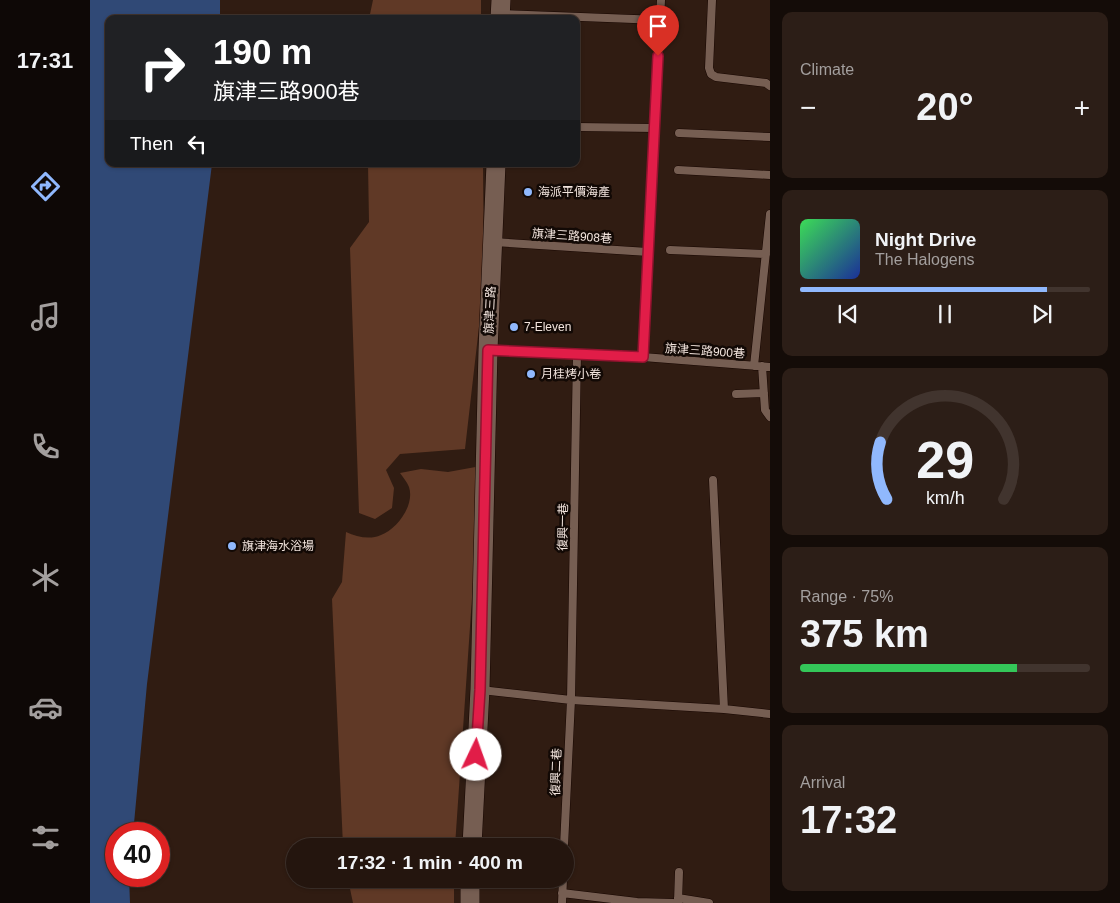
<!DOCTYPE html>
<html lang="en">
<head>
<meta charset="utf-8">
<style>
  :root { --surface:#24150e; --page:#2c1e17; --text:#f1f3f6; --muted:#a39f9e; --line:#41342e; --accent:#90b8fd }
  body { margin:0; font-family:Arial,"Noto Sans TC",sans-serif; background:var(--page); color:var(--text); height:100vh; display:flex; flex-direction:column; font-size:19px; white-space:nowrap }
  * { box-sizing:border-box; margin:0 }
  p { font-size:16px; color:var(--muted) }
  .icon { flex:none; width:28px; height:28px; fill:none; stroke:currentColor; stroke-width:2; stroke-linecap:round; stroke-linejoin:round }
  .map { position:relative; flex:1; overflow:hidden }
  .sheet { display:flex; flex-direction:column; gap:12px; padding:12px; background:#140c08; width:350px }
  .sheet>* { flex:none }
  .top-card { position:absolute; left:15px; top:15px; width:475px; height:152px; border-radius:10px; box-shadow:0 1px 4px #0004,0 0 0 1px var(--line); background:#202124; color:#fff; overflow:hidden }
  .speed { position:absolute; left:15px; top:822px; display:flex; gap:10px; font-size:25px; font-weight:700; text-align:center }
  .speed>* { display:grid; place-content:center; width:65px; height:65px; border-radius:50%; background:var(--surface); box-shadow:0 1px 4px #0004,0 0 0 1px var(--line); line-height:1 }
  .speed .limit { border:8px solid #d22; background:#fff; color:#111 }
  .pin { position:absolute; display:grid; place-items:center; width:42px; height:42px; color:#fff; margin:-51px -21px; border-radius:50% 50% 50% 0; rotate:-45deg; box-shadow:0 0 5px #0007 }
  .pin .icon { rotate:45deg }
  .me { position:absolute; width:55px; margin:-28px; rotate:3deg; stroke-linejoin:round; filter:drop-shadow(0 0 4px #0008) }
  .turn { display:flex; align-items:center; gap:18px; height:105px; padding:0 25px; font-size:22px }
  .turn .icon { width:65px; height:65px; stroke-width:2.5 }
  .turn b { display:block; font-size:35px; line-height:42px }
  .then { display:flex; align-items:center; height:48px; padding:0 25px; background:#0003; gap:10px; font-size:19px }
  .big { font-size:38px; font-weight:600; line-height:1.1 }
  .sheet .card { flex:1; display:flex; flex-direction:column; justify-content:center; gap:8px; min-width:0; padding:0 18px; border-radius:10px; background:var(--page) }
  .sheet .dial { align-items:center; gap:0 }
  .dial svg { height:130px; overflow:visible; fill:none; stroke:var(--line); stroke-width:7; stroke-linecap:round; text-anchor:middle }
  .dial text { fill:var(--text); stroke:none }
  .song { display:flex; align-items:center; gap:15px }
  .cover { width:60px; height:60px; border-radius:8px; background:linear-gradient(135deg,hsl(130 70% 55%),hsl(230 70% 35%)) }
  .played { height:5px; border-radius:2px; background:linear-gradient(90deg,var(--accent) 85%,var(--line) 85%) }
  .keys { display:flex; justify-content:space-around; direction:ltr }
  .heat { display:flex; justify-content:space-between; align-items:center; font-size:28px; direction:ltr }
  .charge { height:8px; border-radius:4px; background:linear-gradient(90deg,#34c759 75%,var(--line) 0) }
  .trip { position:absolute; left:196px; top:838px; width:288px; height:50px; border-radius:25px; background:var(--surface); box-shadow:0 1px 4px #0004,0 0 0 1px var(--line); font-weight:600; line-height:50px; text-align:center }
  main { display:flex; flex:1; min-height:0 }
  .tab-bar { display:flex; flex-direction:column; width:90px; justify-content:space-around; align-items:center; background:#0e0806; color:var(--muted) }
  .tab-bar .icon { width:35px; height:35px }
  .tab-bar .active { color:var(--accent) }
  .tab-bar b { font-size:22px; color:var(--text) }
  .map>svg:first-child { display:block }
</style>
</head>
<body>
<main>
<nav class="tab-bar">
<b>17:31</b>
<svg class="icon active" aria-label="directions" viewBox="0 0 24 24"><path d="M12 3l9 9-9 9-9-9zM9 14v-3h6M13 9l2 2-2 2"/></svg>
<svg class="icon" aria-label="music" viewBox="0 0 24 24"><path d="M9 18V5l10-2v13"/><circle cx="6" cy="18" r="3"/><circle cx="16" cy="16" r="3"/></svg>
<svg class="icon" aria-label="phone" viewBox="0 0 24 24"><path d="M5 4h4l2 5-3 2q2 4 5 5l2-3 5 2v4C11 20 4 13 5 4z"/></svg>
<svg class="icon" aria-label="climate" viewBox="0 0 24 24"><path d="M12 3v18M4 7l16 10M4 17L20 7"/></svg>
<svg class="icon" aria-label="car" viewBox="0 0 24 24"><path d="M5 17H2v-5l4-1 3-4h7l3 4 3 1v5h-3M9 17h6M6 11h13"/><circle cx="7" cy="17" r="2"/><circle cx="17" cy="17" r="2"/></svg>
<svg class="icon" aria-label="filters" viewBox="0 0 24 24"><path d="M4 7h16M4 17h16"/><circle cx="9" cy="7" r="2"/><circle cx="15" cy="17" r="2"/></svg>
</nav>
<div class="map">
<svg width="680" height="903" viewBox="0 0 680 903">
  <rect width="100%" height="100%" fill="#301c12"/>
  <path fill="#603926" d="M 283,0 L 391,0 L 391,19 L 279,19 Z
    M 278,164 L 393,164 L 394,283 L 375,449 L 310,454 L 296,470 L 304,488 L 302,508 L 285,519 L 269,513 L 260,248 L 279,222 Z
    M 391,466 L 365,846 L 253,846 L 242,599 L 252,582 L 256,532 C 267,537 280,540 291,535 C 307,529 325,505 319,487 C 317,482 313,477 310,473 L 331,469 L 358,472 Z
    M 258,879 L 364,879 L 364,903 L 263,903 Z"/>
  <path fill="#304976" d="M 0,0 L 130,0 L 130,19 L 19,19 L 19,164 L 122,164 L 57,684 L 43,834 L 26,834 L 26,876 L 39,876 L 40,903 L 0,903 Z"/>
  <g fill="none" stroke-linecap="round" stroke-linejoin="round">
    <defs>
      <path id="service" d="M 622,0 L 619,68 L 621,74 L 626,77 L 676,83 L 680,86
        M 410,14 L 570,20
        M 486,127 L 565,128
        M 589,133 L 680,137
        M 588,170 L 680,175
        M 404,242 L 558,252
        M 580,250 L 676,254
        M 398,350 L 553,357 L 680,367
        M 553,357 L 571,0
        M 664,366 L 680,214
        M 672,366 L 675,410 L 680,417
        M 646,394 L 674,393
        M 623,480 L 634,709
        M 391,690 L 481,700 L 634,709 L 680,714
        M 474,846 L 481,700 L 487,354
        M 472,893 L 547,902 L 583,903
        M 588,898 L 619,903
        M 588,902 L 589,872
        M 472,903 L 473,879"/>
      <path id="tertiary" d="M 410,19 L 411,0
        M 382,846 L 390,689 L 398,350 L 406,164
        M 380,879 L 380,903"/>
    </defs>
    <use href="#service" stroke="#170601" stroke-width="9"/>
    <use href="#tertiary" stroke="#170601" stroke-width="20"/>
    <use href="#service" stroke="#765e52" stroke-width="8"/>
    <use href="#tertiary" stroke="#765e52" stroke-width="19"/>
  </g>
  <g fill="none" stroke-linecap="round" stroke-linejoin="round">
    <defs>
      <path id="route" d="M 386,755 L 390,690 L 398,350 L 553,357 L 568,56"/>
    </defs>
    <use href="#route" stroke="#92132f" stroke-width="12"/>
    <use href="#route" stroke="#e11d48" stroke-width="9"/>
  </g>
  <g fill="#90b8fd" stroke="#120905" stroke-width="2">
    <circle cx="438" cy="192" r="5"/>
    <circle cx="424" cy="327" r="5"/>
    <circle cx="441" cy="374" r="5"/>
    <circle cx="142" cy="546" r="5"/>
  </g>
  <g text-anchor="middle" dominant-baseline="central" stroke-width="5" stroke-linejoin="round" paint-order="stroke">
    <g font-size="12" fill="#f2e4dd" stroke="#120905" text-anchor="start">
      <text x="448" y="192">海派平價海產</text>
      <text x="434" y="327">7-Eleven</text>
      <text x="451" y="374">月桂烤小卷</text>
      <text x="152" y="546">旗津海水浴場</text>
    </g>
    <g font-size="12" fill="#f2e4dd" stroke="#120905">
      <text transform="translate(482 236) rotate(4)">旗津三路908巷</text>
      <text transform="translate(400 310) rotate(-87)">旗津三路</text>
      <text transform="translate(615 351) rotate(4)">旗津三路900巷</text>
      <text transform="translate(473 527) rotate(-89)">復興一巷</text>
      <text transform="translate(466 772) rotate(-88)">復興二巷</text>
    </g>
  </g>
</svg>
<div class="speed"><div class="limit">40</div></div>
<div class="pin" style="left:568px;top:56px;background:#d93025"><svg class="icon" aria-label="arrive" viewBox="0 0 24 24"><path d="M6 21V4h12l-3 4 3 4H6"/></svg></div>
<svg class="me" style="left:386px;top:755px" viewBox="-20 -20 40 40"><circle r="19" fill="#fff"/><path d="M0-13L10 11 0 6-10 11z" fill="#e11d48"/></svg>
<div class="trip">17:32 · 1 min · 400 m</div>
<div class="top-card">
<div class="turn"><svg class="icon" aria-label="right" viewBox="0 0 24 24"><path d="M7 20v-9h11M14 6l5 5-5 5"/></svg><div><b>190 m</b>旗津三路900巷</div></div>
<div class="then">Then<svg class="icon" aria-label="left" viewBox="0 0 24 24"><path d="M17 20v-9H6M10 6l-5 5 5 5"/></svg></div>
</div>
</div>
<section class="sheet">
<div class="card"><p>Climate</p>
<div class="heat"><a>−</a><b class="big">20°</b><a>+</a></div>
</div>
<div class="card">
<div class="song"><i class="cover"></i><div><b>Night Drive</b><p>The Halogens</p></div></div>
<div class="played"></div>
<div class="keys"><svg class="icon" aria-label="previous" viewBox="0 0 24 24"><path d="M18 5L8 12l10 7zM5 5v14"/></svg><svg class="icon" aria-label="pause" viewBox="0 0 24 24"><path d="M8 5v14M16 5v14"/></svg><svg class="icon" aria-label="next" viewBox="0 0 24 24"><path d="M6 5l10 7-10 7zM19 5v14"/></svg></div>
</div>
<div class="card dial"><svg viewBox="0 0 100 80">
<path d="M14 69A42 42 0 1 1 86 69"/>
<path d="M14 69A42 42 0 0 1 10 34" stroke="#90b8fd"/>
<text x="50" y="56" font-size="32" font-weight="700">29</text>
<text x="50" y="72" font-size="11">km/h</text>
</svg></div>
<div class="card"><p>Range · 75%</p><b class="big">375 km</b><div class="charge"></div></div>
<div class="card"><p>Arrival</p><b class="big">17:32</b></div>
</section>
</main>
</body>
</html>
